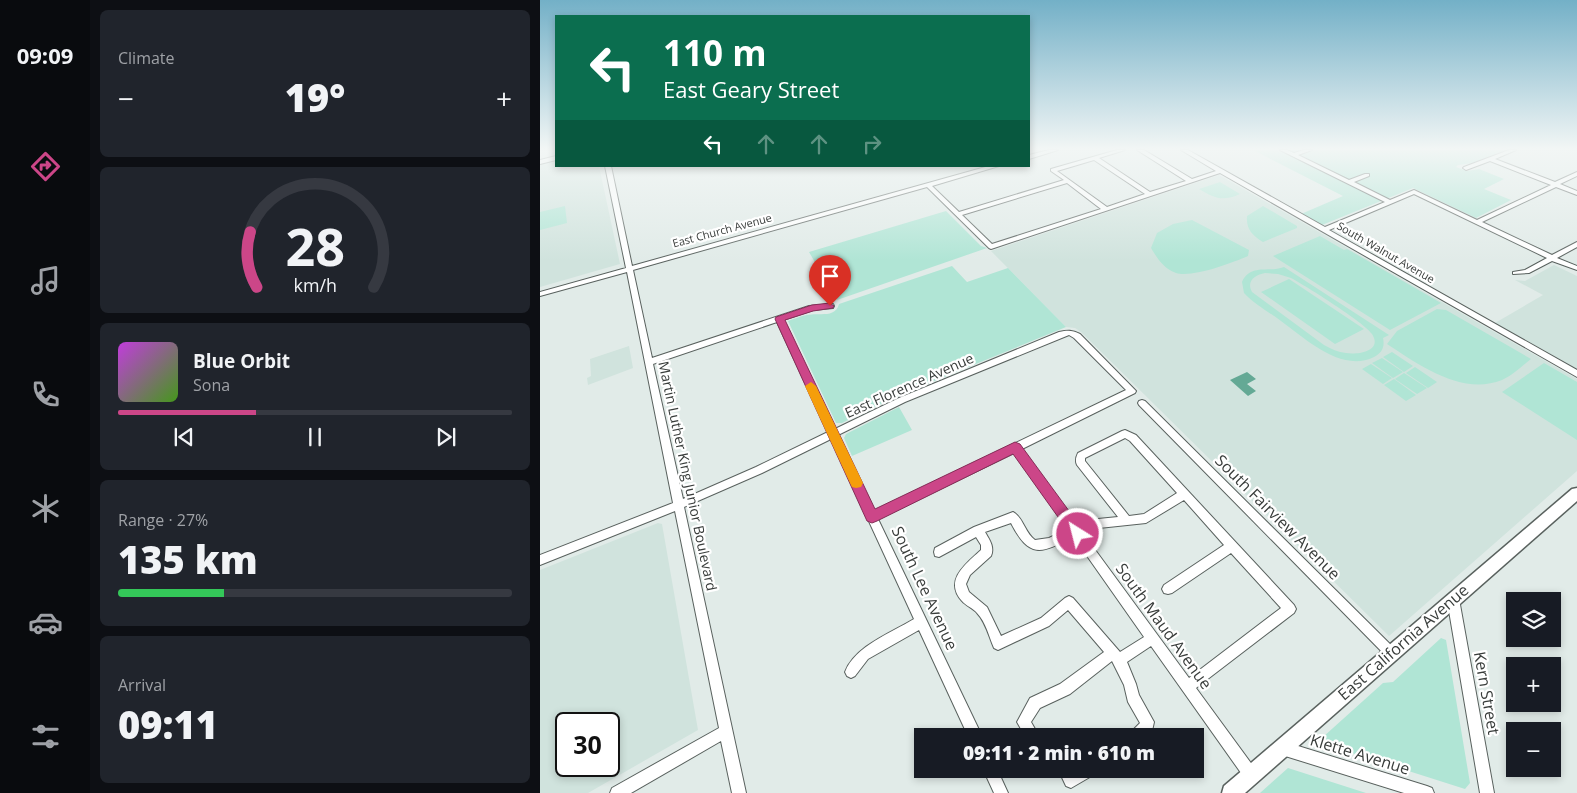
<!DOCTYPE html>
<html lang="en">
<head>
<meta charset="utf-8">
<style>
  :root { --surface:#171b24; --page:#20242c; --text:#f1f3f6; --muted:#9ea1a6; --line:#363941; --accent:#cc4688 }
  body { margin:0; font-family:"Open Sans",sans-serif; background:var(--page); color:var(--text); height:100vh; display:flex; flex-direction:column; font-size:19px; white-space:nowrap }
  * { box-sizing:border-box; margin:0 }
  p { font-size:16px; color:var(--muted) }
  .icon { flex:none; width:28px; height:28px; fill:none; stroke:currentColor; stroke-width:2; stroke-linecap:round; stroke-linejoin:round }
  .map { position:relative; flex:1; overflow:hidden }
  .details { display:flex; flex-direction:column; gap:10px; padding:10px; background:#0d0f14; width:450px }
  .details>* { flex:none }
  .banner { position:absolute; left:15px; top:15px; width:475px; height:152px; border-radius:0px; box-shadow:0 2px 8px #0003; background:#0b6e4f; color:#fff; overflow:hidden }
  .tools { position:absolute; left:966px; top:592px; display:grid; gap:10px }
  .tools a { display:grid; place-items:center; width:55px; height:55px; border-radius:0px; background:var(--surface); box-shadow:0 2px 8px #0003; font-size:25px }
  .speed { position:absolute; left:15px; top:712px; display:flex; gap:10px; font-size:25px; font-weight:700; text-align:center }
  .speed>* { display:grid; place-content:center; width:65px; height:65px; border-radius:50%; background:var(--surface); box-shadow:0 2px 8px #0003; line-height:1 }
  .speed .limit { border:2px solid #111; border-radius:8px; background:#fff; color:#111 }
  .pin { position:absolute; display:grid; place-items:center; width:42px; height:42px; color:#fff; margin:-51px -21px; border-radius:50% 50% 50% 0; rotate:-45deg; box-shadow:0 0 5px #0007 }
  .pin .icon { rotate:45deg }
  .me { position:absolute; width:55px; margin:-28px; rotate:324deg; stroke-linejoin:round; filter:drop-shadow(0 0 4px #0008) }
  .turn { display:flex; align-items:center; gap:18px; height:105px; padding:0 25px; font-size:22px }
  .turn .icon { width:65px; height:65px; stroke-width:2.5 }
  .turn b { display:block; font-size:35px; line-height:42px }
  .lanes { display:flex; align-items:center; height:48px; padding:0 25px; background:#0003; justify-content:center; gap:25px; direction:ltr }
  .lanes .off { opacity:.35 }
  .big { font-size:38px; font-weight:800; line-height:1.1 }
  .details .tile { flex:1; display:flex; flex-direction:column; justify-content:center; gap:8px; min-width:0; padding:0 18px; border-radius:8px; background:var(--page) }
  .details .dial { align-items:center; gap:0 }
  .dial svg { height:130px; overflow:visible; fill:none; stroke:var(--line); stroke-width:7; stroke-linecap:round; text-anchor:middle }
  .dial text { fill:var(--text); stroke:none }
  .song { display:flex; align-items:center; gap:15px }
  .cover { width:60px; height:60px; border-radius:8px; background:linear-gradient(135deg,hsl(290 70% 55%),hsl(100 70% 35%)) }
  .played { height:5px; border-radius:2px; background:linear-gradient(90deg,var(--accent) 35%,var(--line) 35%) }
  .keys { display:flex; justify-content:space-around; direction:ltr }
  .heat { display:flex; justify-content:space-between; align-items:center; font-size:28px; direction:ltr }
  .charge { height:8px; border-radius:4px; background:linear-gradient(90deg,#34c759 27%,var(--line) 0) }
  .trip { position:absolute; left:374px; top:728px; width:290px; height:50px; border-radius:0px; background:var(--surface); box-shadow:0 2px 8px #0003; font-weight:800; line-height:50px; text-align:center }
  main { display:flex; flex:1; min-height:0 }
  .tabs { display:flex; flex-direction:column; width:90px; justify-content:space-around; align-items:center; background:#090b0e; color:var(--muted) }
  .tabs .icon { width:35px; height:35px }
  .tabs .selected { color:var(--accent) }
  .tabs b { font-size:22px; color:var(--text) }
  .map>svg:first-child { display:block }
</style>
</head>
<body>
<main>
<nav class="tabs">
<b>09:09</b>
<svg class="icon selected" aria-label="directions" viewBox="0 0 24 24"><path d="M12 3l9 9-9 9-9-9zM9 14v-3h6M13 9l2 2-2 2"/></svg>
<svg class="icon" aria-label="music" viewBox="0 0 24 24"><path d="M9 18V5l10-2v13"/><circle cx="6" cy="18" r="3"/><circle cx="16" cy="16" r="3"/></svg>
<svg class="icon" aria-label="phone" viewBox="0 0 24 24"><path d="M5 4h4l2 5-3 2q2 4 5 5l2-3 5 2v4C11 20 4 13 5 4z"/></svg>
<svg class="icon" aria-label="climate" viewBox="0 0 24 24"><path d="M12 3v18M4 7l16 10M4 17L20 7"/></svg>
<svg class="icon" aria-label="car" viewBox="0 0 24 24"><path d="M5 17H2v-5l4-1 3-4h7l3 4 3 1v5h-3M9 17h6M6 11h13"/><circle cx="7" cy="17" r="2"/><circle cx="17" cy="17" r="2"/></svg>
<svg class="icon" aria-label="filters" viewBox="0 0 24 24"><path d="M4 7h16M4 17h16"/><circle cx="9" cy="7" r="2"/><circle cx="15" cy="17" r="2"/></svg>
</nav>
<section class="details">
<div class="tile"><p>Climate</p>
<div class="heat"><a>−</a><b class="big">19°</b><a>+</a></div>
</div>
<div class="tile dial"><svg viewBox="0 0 100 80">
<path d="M14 69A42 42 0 1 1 86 69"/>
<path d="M14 69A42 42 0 0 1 10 35" stroke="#cc4688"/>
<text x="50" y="56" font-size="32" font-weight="700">28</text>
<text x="50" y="72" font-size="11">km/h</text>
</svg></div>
<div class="tile">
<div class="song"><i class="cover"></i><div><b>Blue Orbit</b><p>Sona</p></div></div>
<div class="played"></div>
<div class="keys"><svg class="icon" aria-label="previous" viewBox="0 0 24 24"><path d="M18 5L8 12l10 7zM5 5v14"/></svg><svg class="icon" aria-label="pause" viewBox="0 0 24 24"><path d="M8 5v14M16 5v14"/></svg><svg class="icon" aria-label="next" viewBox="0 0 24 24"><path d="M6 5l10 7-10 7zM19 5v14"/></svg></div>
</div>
<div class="tile"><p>Range · 27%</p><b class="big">135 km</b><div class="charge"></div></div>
<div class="tile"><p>Arrival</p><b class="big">09:11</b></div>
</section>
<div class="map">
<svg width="1037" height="793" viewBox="0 0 1037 793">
  <rect width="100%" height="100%" fill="#e1ebe8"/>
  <path fill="#d0e3dd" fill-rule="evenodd" d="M 16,161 L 16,166 L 59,166 L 80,264 L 0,287 L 0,164 Z
    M 679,175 L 1037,379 L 1037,471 L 849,636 L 541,332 L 535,328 L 526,327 L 451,251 Z
    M 1014,265 L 1037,276 L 1037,369 L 955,323 L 1003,295 L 975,280 L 985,281 Z
    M 89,346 L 93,368 L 48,385 L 47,378 L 51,376 L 50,359 Z
    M 118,523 L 122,524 L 158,730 L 48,793 L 0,793 L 0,570 ZM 26,724 L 69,724 L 69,766 L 26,766 Z"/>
  <path fill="#b0e5d5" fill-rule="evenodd" d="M 713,150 L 965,150 L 933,163 L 918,165 L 916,167 L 927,171 L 939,169 L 964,179 L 944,189 L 971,200 L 936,218 L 873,188 L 782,225 L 761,214 L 803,196 Z
    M 680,182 L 700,194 C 683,202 674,198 659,189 Z
    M 25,206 L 27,223 L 0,230 L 0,212 Z
    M 723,206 L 757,226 L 757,228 L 723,242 C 712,235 706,229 707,216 Z
    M 406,211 L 441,246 L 447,248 L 297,300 L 269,252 Z
    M 652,220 L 709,250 L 708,256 C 692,263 652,278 636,273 C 624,269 617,258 611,248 L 617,233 L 633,224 Z
    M 780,236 L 804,250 L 807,249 L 901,303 L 850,330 L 733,256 Z
    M 412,266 L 427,282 L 468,268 L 526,327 L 355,397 L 302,423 L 296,423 L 248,321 C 254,319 261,316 267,315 C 279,312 295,319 299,304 Z
    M 744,267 L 849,335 L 843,338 C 845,347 842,353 834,357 C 801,373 766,339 741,321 C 729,312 714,304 704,293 L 702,282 C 710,263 730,273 744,267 ZM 725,273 L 738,274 L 751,278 C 766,286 825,323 832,334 C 843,351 818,355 806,353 C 798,352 791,349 784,345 L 712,292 C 706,281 715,275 725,273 Z
    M 749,279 L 824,329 L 795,344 L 721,292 Z
    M 897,309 L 906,310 L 991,359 C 982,366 973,375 962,380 C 922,396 879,365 847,344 L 857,331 Z
    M 852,352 L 873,366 L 864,372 L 843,357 Z
    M 842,358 L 863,372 L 853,378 L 832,363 Z
    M 1004,363 L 1037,382 L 1037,440 L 962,392 Z
    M 831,364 L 852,378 L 843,384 L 822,369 Z
    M 875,367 L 897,382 L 888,388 L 866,373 Z
    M 864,373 L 887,388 L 877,394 L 855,379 Z
    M 854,379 L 876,395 L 866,401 L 844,385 Z
    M 359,407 L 372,430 L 312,456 L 304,438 L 306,434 Z
    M 901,638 L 906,640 L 930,783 L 925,789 L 787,745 L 783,737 L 843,683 L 853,682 Z
    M 748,768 L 826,793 L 720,793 Z"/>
  <path fill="#64a995" d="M 707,372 L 716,379 L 707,384 L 716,391 L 708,396 L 690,380 Z"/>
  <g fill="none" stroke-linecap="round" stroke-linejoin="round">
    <defs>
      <path id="minor" d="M 509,150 L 518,150 L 489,159 L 489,155 Z
        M 577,150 L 585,150 L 559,158 L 610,192 L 646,181 L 597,150 L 604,150 L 652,179 L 676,171 L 641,150 L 648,150 L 785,227 L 845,202 L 740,150 L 747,150 L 754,153 L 764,150 L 772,150 L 758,155 L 809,180 L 825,174 L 829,174 L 829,176 L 814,182 L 850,200 L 874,190 L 937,220 L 1011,185 L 950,161 L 926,170 L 923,168 L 924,167 L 969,150 L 976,150 L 955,159 L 1015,182 L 1037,172 L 1037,176 L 1020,184 L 1037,191 L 1037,195 L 1016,187 L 942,222 L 1012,255 L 1037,242 L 1037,247 L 1017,258 L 1037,266 L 1037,270 L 1012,261 L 989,273 L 973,274 L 973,272 L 985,270 L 1007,258 L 874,194 L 789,230 L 1037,370 L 1037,377 L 680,173 L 451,249 L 449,248 L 387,187 L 93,270 L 112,358 L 269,306 L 293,304 L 294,306 L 293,308 L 273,310 L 243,320 L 295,429 L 359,398 L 519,332 C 528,330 532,330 540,334 L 596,391 L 595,393 L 482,449 L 539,528 L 558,519 L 578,517 L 537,465 C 535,461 536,457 538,453 L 582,431 L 585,430 L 596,435 L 754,605 L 756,609 L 754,613 L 656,688 L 716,770 L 718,775 L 716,780 L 711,782 L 706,780 L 611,646 L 587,662 L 596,684 L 599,695 L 614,722 L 612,731 L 606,736 L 590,736 L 592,731 L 600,723 L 588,702 L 584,685 L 572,661 L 530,694 L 500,708 L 491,722 L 499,736 L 485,736 L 477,722 L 490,698 L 520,684 L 564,652 L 528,610 L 509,626 L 458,650 L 454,648 C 449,637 446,622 437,613 C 433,608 426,606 422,601 C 403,580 427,563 441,550 L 441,545 L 436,537 L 399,557 L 395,556 L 394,552 L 395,548 L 434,527 L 473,512 C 483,517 485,533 495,540 L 509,538 L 528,529 L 474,453 L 338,519 L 442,736 L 428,736 L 379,630 L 328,659 L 315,676 L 311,678 L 307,676 L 305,672 C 315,646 351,633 374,619 L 291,439 L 222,473 L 144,507 L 206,793 L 192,793 L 181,741 L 91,793 L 70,793 L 72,788 L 179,728 L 135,511 L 0,565 L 0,555 L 133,503 L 87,272 L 0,296 L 0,292 L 86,268 L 65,166 L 71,166 L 92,266 L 449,166 L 459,166 L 392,186 L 419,212 L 524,180 L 511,171 L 511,169 ZM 554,160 L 605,194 L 567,207 L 517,171 ZM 527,183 L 561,209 L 452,244 L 422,215 ZM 237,322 L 288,432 L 216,467 L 143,499 L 113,364 ZM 529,335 L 534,338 L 586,390 L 334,511 L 298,435 L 365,402 ZM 585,438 L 590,441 L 637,493 L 604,514 L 589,516 L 545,461 L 545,458 ZM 644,500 L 684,545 L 624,585 L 622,589 L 624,593 L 628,594 L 632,593 L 691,553 L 741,608 L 649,678 L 545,536 L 559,528 L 606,523 ZM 471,523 C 489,558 501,555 533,536 L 604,637 L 580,652 L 533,598 L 529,596 L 525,598 L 501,618 L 461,636 L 447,607 L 429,592 L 426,584 L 430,575 L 451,556 C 455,547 449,539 445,532 Z
        M 16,156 L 16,160 L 0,164 L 0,160 Z
        M 602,400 L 605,401 L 855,649 L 857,653 L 855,657 L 851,659 L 847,657 L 599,405 L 598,403 L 599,401 Z
        M 913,593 L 917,595 L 919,599 L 954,793 L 940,793 L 907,599 L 909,595 Z
        M 742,741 L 887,786 L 892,788 L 894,793 L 864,793 L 742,755 L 737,753 L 735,748 L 737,743 Z
        M 443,769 L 457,769 L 468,793 L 454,793 Z
        M 518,769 L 532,769 L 534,771 L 538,769 L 557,769 L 555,774 L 531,788 L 526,786 Z"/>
      <path id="major" d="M 1037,488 L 1037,501 L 705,793 L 682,793 L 684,786 L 1032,489 Z"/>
    </defs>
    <use href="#minor" stroke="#59615e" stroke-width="2"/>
    <use href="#major" stroke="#59615e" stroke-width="3"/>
    <use href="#minor" fill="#fff" fill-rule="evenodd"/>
    <use href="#major" fill="#fff" fill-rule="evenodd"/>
  </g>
  <linearGradient id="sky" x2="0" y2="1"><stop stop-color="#73b0c7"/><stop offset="0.57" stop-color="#f2f6f5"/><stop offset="1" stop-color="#f2f6f5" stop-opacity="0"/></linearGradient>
  <rect width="1037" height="261" fill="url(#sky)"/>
  <path fill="#cc4688" stroke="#852e58" d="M 290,303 L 294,306 L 293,308 L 273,311 L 245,320 L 335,509 L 475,442 L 480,444 L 543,530 L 545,534 L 543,538 L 538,540 L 533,538 L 473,454 L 337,521 L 332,523 L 327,521 L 235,319 L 236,317 L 272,305 Z"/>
  <path fill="#f59e0b" d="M 271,382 L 276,386 L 323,483 L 321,487 L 316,488 L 312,487 L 310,483 L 265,386 Z"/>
  <g text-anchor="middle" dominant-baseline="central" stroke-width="4.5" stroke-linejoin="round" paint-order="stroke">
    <g font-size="11" fill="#393d3b" stroke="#fff">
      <text transform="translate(182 230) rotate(-15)">East Church Avenue</text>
      <text transform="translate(846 252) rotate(30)">South Walnut Avenue</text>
    </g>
    <g font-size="14" fill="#393d3b" stroke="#fff">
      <text transform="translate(369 385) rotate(-24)">East Florence Avenue</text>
      <text transform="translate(148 476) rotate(78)">Martin Luther King Junior Boulevard</text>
    </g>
    <g font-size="16" fill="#393d3b" stroke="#fff">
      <text transform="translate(738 517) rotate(45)">South Fairview Avenue</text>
      <text transform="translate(385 588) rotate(65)">South Lee Avenue</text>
      <text transform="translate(624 626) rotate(54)">South Maud Avenue</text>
      <text transform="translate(863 642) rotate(-41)">East California Avenue</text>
      <text transform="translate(947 693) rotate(80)">Kern Street</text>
      <text transform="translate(820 754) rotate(17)">Klette Avenue</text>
    </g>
  </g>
</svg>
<div class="tools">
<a><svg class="icon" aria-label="layers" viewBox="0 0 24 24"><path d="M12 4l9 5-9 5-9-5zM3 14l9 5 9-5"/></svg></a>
<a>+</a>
<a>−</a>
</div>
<div class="speed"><div class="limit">30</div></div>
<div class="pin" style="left:290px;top:306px;background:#d93025"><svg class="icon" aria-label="arrive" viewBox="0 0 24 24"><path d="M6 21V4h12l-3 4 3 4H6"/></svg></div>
<svg class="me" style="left:538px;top:534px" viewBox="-20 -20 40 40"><circle r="17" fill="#cc4688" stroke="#fff" stroke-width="3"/><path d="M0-11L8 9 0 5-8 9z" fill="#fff"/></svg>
<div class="trip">09:11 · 2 min · 610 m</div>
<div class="banner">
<div class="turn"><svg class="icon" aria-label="left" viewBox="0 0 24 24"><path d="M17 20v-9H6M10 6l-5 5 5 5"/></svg><div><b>110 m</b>East Geary Street</div></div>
<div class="lanes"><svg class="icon" aria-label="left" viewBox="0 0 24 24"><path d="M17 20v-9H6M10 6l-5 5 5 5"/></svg><svg class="icon off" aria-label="ahead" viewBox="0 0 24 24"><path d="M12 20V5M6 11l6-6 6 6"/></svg><svg class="icon off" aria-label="ahead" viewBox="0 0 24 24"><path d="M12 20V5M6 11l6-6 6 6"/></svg><svg class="icon off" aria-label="right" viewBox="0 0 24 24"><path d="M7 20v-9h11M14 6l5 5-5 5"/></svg></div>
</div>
</div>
</main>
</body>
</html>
